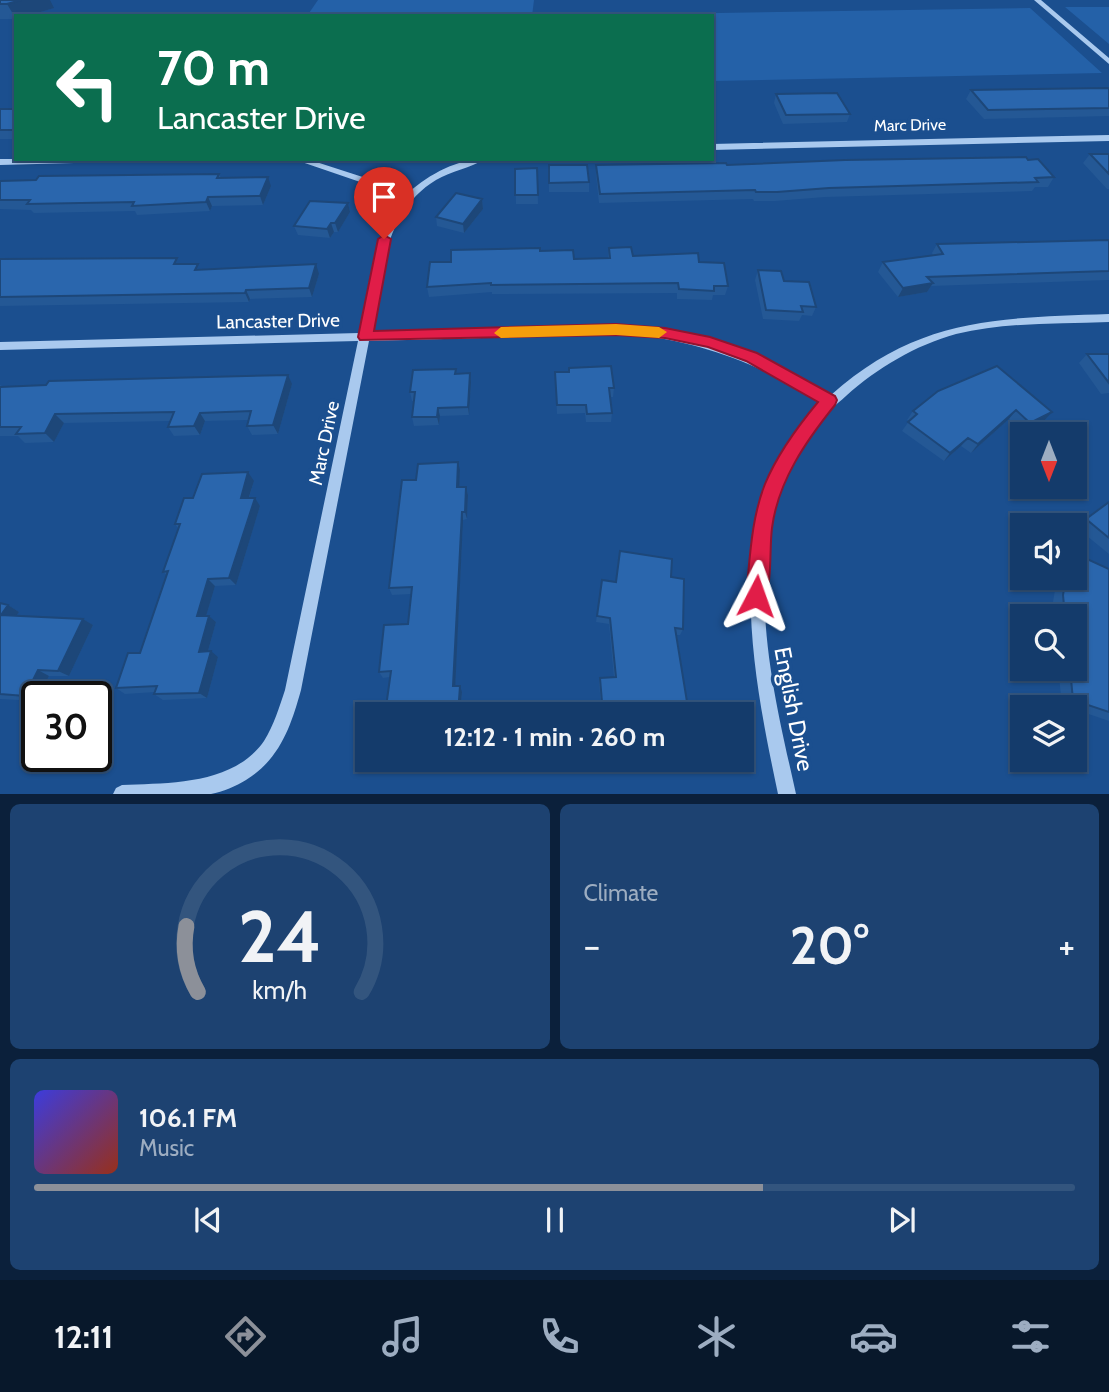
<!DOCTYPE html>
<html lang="en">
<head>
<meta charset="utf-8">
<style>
  :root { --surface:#143b6b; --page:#1d4271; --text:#f1f3f6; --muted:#9dadc1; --line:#33557e; --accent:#8c9099 }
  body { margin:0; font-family:Cabin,sans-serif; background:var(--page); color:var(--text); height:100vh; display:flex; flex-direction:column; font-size:26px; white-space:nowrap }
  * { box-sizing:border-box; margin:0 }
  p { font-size:23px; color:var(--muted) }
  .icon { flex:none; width:38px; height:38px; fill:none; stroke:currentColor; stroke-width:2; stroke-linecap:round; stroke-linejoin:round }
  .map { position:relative; height:794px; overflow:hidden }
  .panel { display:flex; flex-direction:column; gap:10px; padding:10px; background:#0b203b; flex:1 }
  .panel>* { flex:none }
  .guide { position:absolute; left:14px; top:14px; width:700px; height:147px; border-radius:0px; box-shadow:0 2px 5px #0004,0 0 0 2px var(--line); background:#0b6e4f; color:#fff; overflow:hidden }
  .needle { width:46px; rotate:180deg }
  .tools { position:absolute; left:1010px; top:422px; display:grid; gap:14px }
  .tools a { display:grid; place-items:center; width:77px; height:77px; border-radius:0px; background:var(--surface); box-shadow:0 2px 5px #0004,0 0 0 2px var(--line); font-size:35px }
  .speed { position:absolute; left:21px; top:681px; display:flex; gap:14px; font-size:35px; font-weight:700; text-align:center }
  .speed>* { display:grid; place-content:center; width:91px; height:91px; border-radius:50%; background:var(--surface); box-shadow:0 2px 5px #0004,0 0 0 2px var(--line); line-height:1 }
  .speed .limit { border:4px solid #111; border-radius:10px; background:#fff; color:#111 }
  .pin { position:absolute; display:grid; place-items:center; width:60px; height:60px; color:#fff; margin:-72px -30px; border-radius:50% 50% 50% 0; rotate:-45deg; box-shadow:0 0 7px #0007 }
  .pin .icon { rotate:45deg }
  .me { position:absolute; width:77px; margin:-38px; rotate:4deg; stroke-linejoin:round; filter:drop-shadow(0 0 5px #0008) }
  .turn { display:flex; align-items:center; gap:24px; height:147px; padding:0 28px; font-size:32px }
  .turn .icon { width:91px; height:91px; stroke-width:2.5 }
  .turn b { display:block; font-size:49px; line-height:60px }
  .big { font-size:52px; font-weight:800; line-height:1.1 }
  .panel .widget { flex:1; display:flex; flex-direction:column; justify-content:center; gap:10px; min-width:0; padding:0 24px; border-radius:10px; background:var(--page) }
  .panel .dial { align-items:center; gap:0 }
  .dial svg { height:182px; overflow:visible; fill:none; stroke:var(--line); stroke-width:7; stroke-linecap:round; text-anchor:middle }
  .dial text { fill:var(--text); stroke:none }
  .song { display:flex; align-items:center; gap:21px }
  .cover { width:84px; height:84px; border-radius:10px; background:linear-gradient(135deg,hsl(240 70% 55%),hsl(10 70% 35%)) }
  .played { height:7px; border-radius:4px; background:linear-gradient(90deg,var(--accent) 70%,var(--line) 70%) }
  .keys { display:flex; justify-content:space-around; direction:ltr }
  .heat { display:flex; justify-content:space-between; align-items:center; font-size:38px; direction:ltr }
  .panel .tiles { flex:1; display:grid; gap:10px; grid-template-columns:1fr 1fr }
  .widget:last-child { grid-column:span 2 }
  .trip { position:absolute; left:355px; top:702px; width:399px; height:70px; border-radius:0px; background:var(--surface); box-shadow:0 2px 5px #0004,0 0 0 2px var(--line); font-weight:800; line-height:70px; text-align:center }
  .tab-bar { display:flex; height:112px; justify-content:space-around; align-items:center; background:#08182b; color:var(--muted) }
  .tab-bar .icon { width:49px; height:49px }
  .tab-bar .active { color:var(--accent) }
  .tab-bar b { font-size:32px; color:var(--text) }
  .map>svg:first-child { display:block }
</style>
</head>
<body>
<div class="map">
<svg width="1109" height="794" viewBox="0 0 1109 794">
  <rect width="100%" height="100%" fill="#1b4f8f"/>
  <path fill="#2461a8" d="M 318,0 L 534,0 L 532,16 L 307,16 Z
    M 1109,7 L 1109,44 L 1065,7 Z
    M 1030,8 L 1102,73 L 712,81 L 712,16 L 539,16 Z"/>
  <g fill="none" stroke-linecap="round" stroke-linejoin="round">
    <path fill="#a9c9ee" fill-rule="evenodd" d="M 1034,0 L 1041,0 L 1109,58 L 1109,64 Z
      M 1109,135 L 1109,141 L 712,150 L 712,144 Z
      M 0,159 L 115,159 L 111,162 L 0,165 Z
      M 293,159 L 307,159 L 409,192 C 430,174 457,159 485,159 C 471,168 451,171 436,180 C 383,212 381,278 371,332 L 628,326 C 705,333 764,357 831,395 C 918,317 999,318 1109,314 L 1109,322 C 1058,324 1006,322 956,334 C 916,345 877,368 846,396 C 836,405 824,414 816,425 C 807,438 797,452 790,466 C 785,475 783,486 779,496 C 747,591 775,699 796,794 L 778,794 C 752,670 716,499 823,402 C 757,364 705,342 628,334 L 369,341 L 301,690 C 291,726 280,759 246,780 C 236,786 223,792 211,794 C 181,794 144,794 113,794 L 116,788 L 122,785 C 170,783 233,785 264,741 C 274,725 279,708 285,690 L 358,341 L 0,350 L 0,342 L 359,333 C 369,286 373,235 404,197 Z"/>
  </g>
  <path fill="#245895" d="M 0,0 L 54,8 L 16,19 L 0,19 Z
    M 1109,88 L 1109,116 L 984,119 L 966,99 L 971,90 Z
    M 776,94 L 850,114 L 847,122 L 783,124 L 774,103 Z
    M 0,109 L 16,109 L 16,139 L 0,139 Z
    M 1090,154 L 1109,154 L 1109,189 L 1107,189 L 1083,163 Z
    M 1028,160 L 1054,177 L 1048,187 L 1035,187 L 1032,191 L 825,197 L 775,201 L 754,201 L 753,199 L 599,203 L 596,175 L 596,165 L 727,165 Z
    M 549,165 L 589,182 L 589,192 L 549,192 Z
    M 537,168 L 538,204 L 516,204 L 515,169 Z
    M 219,174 L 221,178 L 271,186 L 263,205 L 212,206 L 210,211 L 137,215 L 135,211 L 34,213 L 31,210 L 0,209 L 0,181 Z
    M 482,199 L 483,209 L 464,233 L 437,226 L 436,217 Z
    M 348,203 L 350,212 L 338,232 L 334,232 L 330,238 L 298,235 L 294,226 Z
    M 1109,240 L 1109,280 L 931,286 L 927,292 L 898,297 L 878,272 L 883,262 L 933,255 L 932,253 L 937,244 Z
    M 609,248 L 633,256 L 699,262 L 728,286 L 725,295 L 713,295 L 712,300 L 677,299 L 677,293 L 492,294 L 492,292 L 429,297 L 427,287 L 451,262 L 540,251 L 574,259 L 608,258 Z
    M 0,259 L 180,264 L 201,270 L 319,274 L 312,297 L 250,299 L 249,302 L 0,306 Z
    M 758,270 L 784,281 L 816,307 L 812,316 L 802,315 L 799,321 L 763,319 L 755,280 Z
    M 1087,354 L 1109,354 L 1109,393 L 1101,394 L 1079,363 Z
    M 555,372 L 614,388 L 613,397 L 610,397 L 612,413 L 611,422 L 586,422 L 585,413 L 557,414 Z
    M 470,373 L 471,382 L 469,415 L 440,416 L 439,425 L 414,426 L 412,417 L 414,401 L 412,401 L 410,392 L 456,374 Z
    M 292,384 L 278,434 L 252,435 L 247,426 L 248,420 L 205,421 L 200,435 L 174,436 L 168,427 L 170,421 L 64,423 L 54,442 L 25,443 L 18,436 L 0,436 L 0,385 L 2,386 Z
    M 938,391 L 1052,412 L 1044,421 L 1022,431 L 1009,419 L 971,453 L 961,446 L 944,461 L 902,431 L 909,421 L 907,420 L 913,411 Z
    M 460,470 L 459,487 L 466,487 L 468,495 L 467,519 L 463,520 L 455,686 L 462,692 L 460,714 L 385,714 L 390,677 L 383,678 L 379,672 L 408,624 L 411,594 L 392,595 L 389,588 L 416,480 Z
    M 254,481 L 249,498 L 260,506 L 236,585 L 215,586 L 206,616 L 209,616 L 216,622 L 208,651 L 218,657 L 207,698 L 163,700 L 154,694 L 155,692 L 125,694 L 116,688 L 140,653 L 167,575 L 163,572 L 178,528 L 175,524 L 193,498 Z
    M 1109,502 L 1109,554 L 1076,527 Z
    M 618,559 L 671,577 L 683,629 L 680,635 L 677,635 L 689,714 L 602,714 L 599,684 L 600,678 L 614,677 L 609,624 L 596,622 L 602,580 L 616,582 Z
    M 1109,569 L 1109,721 L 1074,709 L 1074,707 L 1068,707 L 1062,705 L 1058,668 L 1074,668 L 1074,616 L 1054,616 L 1053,602 L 1057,578 L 1074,578 Z
    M 0,603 L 8,605 L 19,612 L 16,616 L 83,619 L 93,625 L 69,676 L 49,676 L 39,696 L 37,696 L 37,701 L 0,699 Z
    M 457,760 L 456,769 L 406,769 L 402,765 Z"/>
  <path fill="#1d4779" d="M 21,0 L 50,0 L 54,8 L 27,16 L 16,16 L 16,19 L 7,4 Z
    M 268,177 L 271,186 L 263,205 L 260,196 Z
    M 208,197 L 212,206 L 210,211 L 206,202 Z
    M 482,199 L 483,209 L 464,233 L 463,224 Z
    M 348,203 L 350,212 L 338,232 L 335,223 Z
    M 331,223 L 334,232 L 330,238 L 327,229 Z
    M 316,264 L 319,274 L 312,297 L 309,288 Z
    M 933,283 L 927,292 L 898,297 L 903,288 Z
    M 246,290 L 250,299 L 249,302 L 245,293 Z
    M 470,373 L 471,382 L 469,415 L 468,407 Z
    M 288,375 L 292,384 L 278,434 L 273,425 Z
    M 438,408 L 440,416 L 439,425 L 437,417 Z
    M 1016,410 L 1009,419 L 971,453 L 978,444 Z
    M 1052,412 L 1044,421 L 1022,431 L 1030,423 Z
    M 200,413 L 205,421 L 200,435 L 194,426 Z
    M 55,414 L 64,423 L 54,442 L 45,433 Z
    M 968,438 L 961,446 L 944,461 L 950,453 Z
    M 458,462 L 460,470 L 459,495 L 457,487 Z
    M 248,472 L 254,481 L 246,506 L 241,498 Z
    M 466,487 L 468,495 L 467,519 L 465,512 Z
    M 255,498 L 260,506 L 236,585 L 229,578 Z
    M 462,512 L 463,520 L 455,692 L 453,686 Z
    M 208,579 L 215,586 L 204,623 L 197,616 Z
    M 8,605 L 19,612 L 12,622 L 1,615 Z
    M 209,616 L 216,622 L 206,658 L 199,652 Z
    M 83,619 L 93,625 L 69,676 L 58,671 Z
    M 211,651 L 218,657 L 207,698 L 199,693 Z
    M 38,670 L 49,676 L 39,696 L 37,696 L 37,701 L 25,696 Z
    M 460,686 L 462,692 L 460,714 L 458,714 Z
    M 454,760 L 457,760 L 456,769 L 454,765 Z"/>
  <path fill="#2a66ad" stroke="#1d4779" stroke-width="2" d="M 0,0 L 21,0 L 7,4 L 0,4 Z
    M 1109,88 L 1109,108 L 988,110 L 971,90 Z
    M 837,93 L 850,114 L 786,115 L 776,94 Z
    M 0,109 L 16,109 L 16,130 L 0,130 Z
    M 1090,154 L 1109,154 L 1109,174 Z
    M 1026,157 L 1028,160 L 1038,159 L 1054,177 L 1035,178 L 1038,182 L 829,188 L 777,192 L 756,192 L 755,190 L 600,194 L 596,165 L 726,163 L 727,165 L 845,160 Z
    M 549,165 L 587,165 L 589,182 L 549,183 Z
    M 537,168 L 538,195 L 515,195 L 515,169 Z
    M 219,174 L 217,178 L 268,177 L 260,196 L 208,197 L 206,202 L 132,206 L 134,202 L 27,204 L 30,200 L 0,200 L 0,181 L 36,180 L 39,176 Z
    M 456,193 L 482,199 L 463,224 L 436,217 Z
    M 310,201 L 348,203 L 335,223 L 331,223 L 327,229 L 294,226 Z
    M 1109,240 L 1109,271 L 927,277 L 933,283 L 903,288 L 883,262 L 943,254 L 937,244 Z
    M 631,247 L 633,256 L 698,253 L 699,262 L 724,263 L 728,286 L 714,286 L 714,291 L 679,289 L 678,283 L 491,285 L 491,283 L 427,287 L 430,262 L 451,262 L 451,250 L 540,248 L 540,251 L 573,250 L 574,259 L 610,258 L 609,248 Z
    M 177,258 L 174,264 L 198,264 L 195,270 L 316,264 L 309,288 L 246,290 L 245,293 L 0,297 L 0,259 Z
    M 758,270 L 781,271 L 784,281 L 809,282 L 816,307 L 801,306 L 803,312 L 766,310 Z
    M 1087,354 L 1109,354 L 1109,383 Z
    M 611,366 L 614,388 L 609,388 L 612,413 L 587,414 L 586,405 L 557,405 L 555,372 L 569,372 L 569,368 Z
    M 997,366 L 1052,412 L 1030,423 L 1016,410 L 978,444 L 968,438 L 950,453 L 908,422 L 917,414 L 913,411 L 938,391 Z
    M 456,369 L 455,374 L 470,373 L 468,407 L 438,408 L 437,417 L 412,417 L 415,392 L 410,392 L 413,370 Z
    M 288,375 L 273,425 L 247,426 L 251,411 L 200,413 L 194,426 L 168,427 L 174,412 L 55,414 L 45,433 L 16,434 L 21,427 L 0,427 L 0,387 L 46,385 L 49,381 Z
    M 458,462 L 457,487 L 466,487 L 465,512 L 462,512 L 453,686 L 460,686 L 458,714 L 385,714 L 391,671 L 379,672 L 384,625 L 408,624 L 412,587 L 389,588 L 402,480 L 416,480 L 418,464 Z
    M 248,472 L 241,498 L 255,498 L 229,578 L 208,579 L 197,616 L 209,616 L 199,652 L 211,651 L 199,693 L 154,694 L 157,686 L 116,688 L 128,653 L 140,653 L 168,571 L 163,572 L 180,524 L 175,524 L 184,498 L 193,498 L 202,474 Z
    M 1109,502 L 1109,538 L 1086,519 Z
    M 620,551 L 672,559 L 671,577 L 684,579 L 683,629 L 675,628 L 689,714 L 603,714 L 600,678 L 616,677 L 610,618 L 597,616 L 602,580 L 616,582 Z
    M 1074,553 L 1109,569 L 1109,712 L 1073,700 L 1070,668 L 1074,668 L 1074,616 L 1065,616 L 1063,595 L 1066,578 L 1074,578 Z
    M 0,603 L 8,605 L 1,615 L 83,619 L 58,671 L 38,670 L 25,696 L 0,694 Z
    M 403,760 L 454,760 L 454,765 L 402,765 Z"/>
  <path fill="#e11d48" stroke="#92132f" stroke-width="2" d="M 384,235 L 391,239 L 374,331 L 616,324 L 665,328 L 710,337 L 757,353 L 835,396 L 837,400 L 835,405 C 806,441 778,481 772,528 C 769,552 773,581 763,603 L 756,606 L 749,603 L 746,596 C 750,559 751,519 765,484 C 777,455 798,426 818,402 L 746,361 L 708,347 L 665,338 L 616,335 L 360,340 L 358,337 L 378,239 Z"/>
  <path fill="#f59e0b" d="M 616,324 L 659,327 L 667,332 L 659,338 L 616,335 L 501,338 L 494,333 L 501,327 Z"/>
  <g text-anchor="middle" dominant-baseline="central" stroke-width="7" stroke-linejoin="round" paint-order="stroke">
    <g font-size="16" fill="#fff" stroke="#1b4f8f">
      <text transform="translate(910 125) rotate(-1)">Marc Drive</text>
    </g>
    <g font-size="19" fill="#fff" stroke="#1b4f8f">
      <text transform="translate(278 321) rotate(-1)">Lancaster Drive</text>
      <text transform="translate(324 443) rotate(-78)">Marc Drive</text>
    </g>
    <g font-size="23" fill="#fff" stroke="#1b4f8f">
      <text transform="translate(794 709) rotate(79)">English Drive</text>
    </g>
  </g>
</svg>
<div class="tools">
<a><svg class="needle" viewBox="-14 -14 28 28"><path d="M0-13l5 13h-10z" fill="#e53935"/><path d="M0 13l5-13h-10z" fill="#9dadc1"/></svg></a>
<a><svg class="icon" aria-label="sound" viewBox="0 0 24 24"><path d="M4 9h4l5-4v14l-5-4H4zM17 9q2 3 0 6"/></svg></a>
<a><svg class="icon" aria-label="search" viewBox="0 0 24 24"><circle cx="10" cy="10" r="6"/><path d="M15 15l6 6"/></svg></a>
<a><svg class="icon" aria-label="layers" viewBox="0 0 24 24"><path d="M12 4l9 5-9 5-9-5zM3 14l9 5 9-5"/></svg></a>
</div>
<div class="speed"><div class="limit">30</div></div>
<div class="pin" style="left:384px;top:239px;background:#d93025"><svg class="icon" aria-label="arrive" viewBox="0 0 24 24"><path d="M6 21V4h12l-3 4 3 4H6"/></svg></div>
<svg class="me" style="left:756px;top:596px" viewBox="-20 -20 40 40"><path d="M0-17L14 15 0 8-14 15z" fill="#e11d48" stroke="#fff" stroke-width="4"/></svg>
<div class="trip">12:12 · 1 min · 260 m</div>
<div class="guide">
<div class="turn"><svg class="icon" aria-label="left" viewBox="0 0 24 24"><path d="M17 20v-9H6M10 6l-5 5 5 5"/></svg><div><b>70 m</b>Lancaster Drive</div></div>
</div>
</div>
<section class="panel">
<div class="tiles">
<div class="widget dial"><svg viewBox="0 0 100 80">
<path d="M14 69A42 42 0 1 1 86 69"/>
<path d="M14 69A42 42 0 0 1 9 40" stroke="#8c9099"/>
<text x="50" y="56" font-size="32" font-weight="700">24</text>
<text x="50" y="72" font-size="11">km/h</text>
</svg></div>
<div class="widget"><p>Climate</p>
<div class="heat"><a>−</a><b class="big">20°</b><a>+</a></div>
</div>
<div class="widget">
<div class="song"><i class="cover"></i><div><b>106.1 FM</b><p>Music</p></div></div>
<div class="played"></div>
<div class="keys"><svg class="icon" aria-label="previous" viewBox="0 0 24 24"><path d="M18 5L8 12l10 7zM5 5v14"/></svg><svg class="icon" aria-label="pause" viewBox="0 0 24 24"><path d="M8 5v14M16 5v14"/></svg><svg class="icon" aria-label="next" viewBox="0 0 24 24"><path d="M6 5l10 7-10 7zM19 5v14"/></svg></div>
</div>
</div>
</section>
<nav class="tab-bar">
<b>12:11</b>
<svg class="icon active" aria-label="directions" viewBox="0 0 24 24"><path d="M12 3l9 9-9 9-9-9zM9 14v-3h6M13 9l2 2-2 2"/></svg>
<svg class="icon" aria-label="music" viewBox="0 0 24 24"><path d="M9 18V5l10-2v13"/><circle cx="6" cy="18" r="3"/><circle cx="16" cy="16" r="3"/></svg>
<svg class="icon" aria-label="phone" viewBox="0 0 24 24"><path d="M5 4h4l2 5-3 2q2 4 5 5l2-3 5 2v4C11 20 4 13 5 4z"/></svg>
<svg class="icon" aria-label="climate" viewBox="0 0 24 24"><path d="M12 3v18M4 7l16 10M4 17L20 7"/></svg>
<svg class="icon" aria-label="car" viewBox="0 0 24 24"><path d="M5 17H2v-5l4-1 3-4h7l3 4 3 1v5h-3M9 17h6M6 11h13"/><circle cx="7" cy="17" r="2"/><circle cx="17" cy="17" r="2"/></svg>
<svg class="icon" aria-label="filters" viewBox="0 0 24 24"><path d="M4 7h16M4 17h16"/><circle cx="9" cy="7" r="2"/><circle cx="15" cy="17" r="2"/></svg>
</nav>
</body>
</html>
